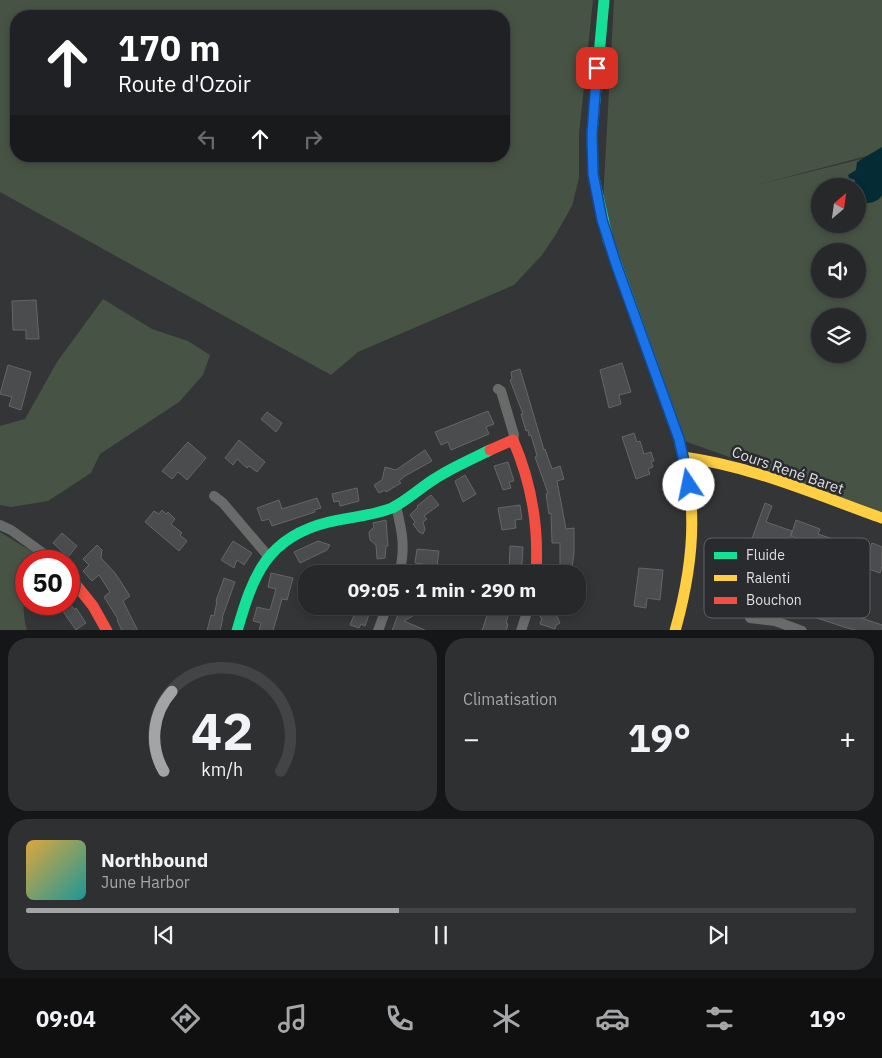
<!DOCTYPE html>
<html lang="fr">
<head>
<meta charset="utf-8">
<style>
  :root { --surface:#272829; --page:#2f3031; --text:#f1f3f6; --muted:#a4a6a8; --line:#434446; --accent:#a2a4a6 }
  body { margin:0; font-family:"IBM Plex Sans",sans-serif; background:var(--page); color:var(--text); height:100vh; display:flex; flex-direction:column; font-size:19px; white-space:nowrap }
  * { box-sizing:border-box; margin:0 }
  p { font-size:16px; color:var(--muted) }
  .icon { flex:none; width:28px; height:28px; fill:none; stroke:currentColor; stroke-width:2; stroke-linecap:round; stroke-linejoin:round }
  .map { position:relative; height:630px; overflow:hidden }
  .drawer { display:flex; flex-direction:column; gap:8px; padding:8px; background:#151617; flex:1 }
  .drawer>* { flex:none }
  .top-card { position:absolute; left:10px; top:10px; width:500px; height:152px; border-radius:20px; box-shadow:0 2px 8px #0003,0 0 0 1px var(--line); background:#202124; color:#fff; overflow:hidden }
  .needle { width:32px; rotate:29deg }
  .controls { position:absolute; left:811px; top:178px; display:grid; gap:10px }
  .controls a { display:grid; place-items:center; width:55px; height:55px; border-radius:50%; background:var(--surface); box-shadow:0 2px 8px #0003,0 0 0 1px var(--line); font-size:25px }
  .speed { position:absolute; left:15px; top:550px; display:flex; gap:10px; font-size:25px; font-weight:700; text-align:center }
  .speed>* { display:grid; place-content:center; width:65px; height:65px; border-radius:50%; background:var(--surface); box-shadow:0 2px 8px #0003,0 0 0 1px var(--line); line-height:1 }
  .speed .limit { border:8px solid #d22; background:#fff; color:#111 }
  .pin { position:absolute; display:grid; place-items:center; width:42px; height:42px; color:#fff; margin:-21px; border-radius:10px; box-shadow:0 2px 8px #0006 }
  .me { position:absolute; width:55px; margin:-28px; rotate:349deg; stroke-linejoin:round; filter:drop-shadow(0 0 4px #0008) }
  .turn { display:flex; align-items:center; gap:18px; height:105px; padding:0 25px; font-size:22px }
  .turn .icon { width:65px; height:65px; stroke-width:2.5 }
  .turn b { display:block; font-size:35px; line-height:42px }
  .lanes { display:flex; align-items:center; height:48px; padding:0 25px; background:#0003; justify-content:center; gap:25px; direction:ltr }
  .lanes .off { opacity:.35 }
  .big { font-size:38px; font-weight:700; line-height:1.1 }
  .drawer .tile { flex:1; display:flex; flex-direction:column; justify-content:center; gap:8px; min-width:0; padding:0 18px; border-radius:20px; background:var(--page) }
  .drawer .dial { align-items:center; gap:0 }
  .dial svg { height:130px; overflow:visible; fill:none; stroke:var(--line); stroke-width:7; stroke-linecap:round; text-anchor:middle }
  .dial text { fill:var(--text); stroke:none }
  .song { display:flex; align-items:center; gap:15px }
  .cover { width:60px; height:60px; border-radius:8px; background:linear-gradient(135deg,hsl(40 70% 55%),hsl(180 70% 35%)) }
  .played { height:5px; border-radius:2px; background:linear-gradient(90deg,var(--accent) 45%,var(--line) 45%) }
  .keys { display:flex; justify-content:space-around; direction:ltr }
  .heat { display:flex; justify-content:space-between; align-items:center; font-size:28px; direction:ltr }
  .drawer .tiles { flex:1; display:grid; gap:8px; grid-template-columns:1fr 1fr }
  .tile:last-child { grid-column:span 2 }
  .trip { position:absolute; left:298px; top:565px; width:288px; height:50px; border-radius:20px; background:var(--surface); box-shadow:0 2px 8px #0003,0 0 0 1px var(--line); font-weight:700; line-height:50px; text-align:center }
  .dock { display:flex; height:80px; justify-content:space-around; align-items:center; background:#101010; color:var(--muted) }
  .dock .icon { width:35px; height:35px }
  .dock .active { color:var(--accent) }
  .dock b { font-size:22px; color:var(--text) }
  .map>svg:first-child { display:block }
</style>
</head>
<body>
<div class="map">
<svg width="882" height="631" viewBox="0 0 882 631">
  <rect width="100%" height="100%" fill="#343537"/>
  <path fill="#475344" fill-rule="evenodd" d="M 0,0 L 593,0 L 579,134 L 579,178 L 572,206 L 556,234 L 542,255 L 514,285 L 358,352 L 331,375 L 0,192 ZM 16,16 L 504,16 L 504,156 L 16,156 Z
    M 614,0 L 882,0 L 882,152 L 760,184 L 882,154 L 882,512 L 679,439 L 602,219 ZM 820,186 L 858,186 L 858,224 L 820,224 ZM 820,251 L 858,251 L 858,289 L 820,289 ZM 820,316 L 858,316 L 858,354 L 820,354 Z
    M 103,299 L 152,329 L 188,341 L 210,355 L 203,375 L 179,402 L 100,454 L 91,473 L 48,501 L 11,507 L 0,505 L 0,426 L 25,419 L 57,362 Z
    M 0,532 L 39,556 L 36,561 L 26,561 C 26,584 20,608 27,630 L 0,630 Z"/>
  <path fill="#052c34" d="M 882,147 L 882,195 C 878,203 868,203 861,204 L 858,200 L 858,186 L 854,186 L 855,180 L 849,178 L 848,175 L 856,170 L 857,162 Z"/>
  <path fill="#4b4c4d" stroke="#666567" d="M 36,300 L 39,339 L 26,339 L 26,330 L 13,330 L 12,301 Z
    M 622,363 L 631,392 L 619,395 L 621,404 L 609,408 L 600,370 Z
    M 8,365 L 31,372 L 21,410 L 9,406 L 12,397 L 0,394 Z
    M 520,369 L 544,450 L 545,449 L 552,469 L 560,466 L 564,479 L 557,481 L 566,529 L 574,528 L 574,553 L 572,568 L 577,569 L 577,574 L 550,574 L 551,565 L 560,566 L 560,543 L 552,543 L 551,513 L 549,514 L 546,494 L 548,493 L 535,457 L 537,456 L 536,452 L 531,435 L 529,436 L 528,430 L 526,431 L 521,414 L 523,414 L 510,380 L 512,379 L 511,372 Z
    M 488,411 L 494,424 L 486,427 L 489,434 L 451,450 L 448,442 L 441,445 L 435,432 Z
    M 267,412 L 282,423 L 276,432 L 261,419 Z
    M 634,433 L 637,442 L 640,441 L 644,454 L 651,452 L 654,461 L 651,462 L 653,467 L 648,469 L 650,474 L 636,479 L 622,437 Z
    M 239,440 L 265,462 L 257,472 L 249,466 L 247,468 L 237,459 L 233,465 L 225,458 Z
    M 188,442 L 206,458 L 187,480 L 178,472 L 172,479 L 162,471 Z
    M 425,450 L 432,461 L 405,476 L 399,481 L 401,483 L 386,492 L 385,490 L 379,493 L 374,485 L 382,480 L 385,467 L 396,470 Z
    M 508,462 L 514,481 L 509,482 L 511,488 L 503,490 L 494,466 Z
    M 465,475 L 476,494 L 463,502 L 455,481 Z
    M 357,488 L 359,501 L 340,506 L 339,501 L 334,502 L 332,494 Z
    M 431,495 L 439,505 L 424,516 L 427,519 L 423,522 L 425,529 L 423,534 L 419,532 L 413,524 L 415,522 L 410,515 L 418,507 L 417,506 Z
    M 317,498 L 321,508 L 314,510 L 315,512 L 272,526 L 269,519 L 262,521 L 257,508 L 279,500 L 282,509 Z
    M 765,503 L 772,506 L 766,522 L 792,531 L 784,554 L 758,545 L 758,547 L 750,544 Z
    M 520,505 L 522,519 L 515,520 L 516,528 L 502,530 L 498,508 Z
    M 162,510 L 166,514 L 168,512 L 175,519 L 171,524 L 182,533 L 180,535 L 187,541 L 179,551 L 145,522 L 154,511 L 159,514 Z
    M 386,520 L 388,546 L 386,546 L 385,558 L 377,559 L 376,545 L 370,540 L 369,532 L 374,527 L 373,523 Z
    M 796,520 L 820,529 L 818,534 L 842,542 L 836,558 L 813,549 L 814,545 L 791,536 Z
    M 62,533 L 77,546 L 68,557 L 53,543 Z
    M 233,541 L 252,553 L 244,565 L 237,560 L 234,568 L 221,560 Z
    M 318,541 L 330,545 L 327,550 L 300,563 L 294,552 Z
    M 872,543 L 882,547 L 882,566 L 880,573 L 863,567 Z
    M 97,545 L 102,550 L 101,558 L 115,573 L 130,596 L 123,601 L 138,631 L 122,631 L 117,620 L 118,619 L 104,597 L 110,592 L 99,575 L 92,581 L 83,571 L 89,565 L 83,559 Z
    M 510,546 L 523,547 L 522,564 L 520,564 L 519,571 L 509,570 Z
    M 417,549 L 439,551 L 436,574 L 422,572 L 423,564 L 415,563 Z
    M 639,568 L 663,570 L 660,600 L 647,598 L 646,608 L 634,606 Z
    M 271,573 L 293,578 L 287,600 L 282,599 L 273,631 L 259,631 L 261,623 L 253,621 L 257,607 L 270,610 L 276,589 L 268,587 Z
    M 747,577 L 761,584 L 882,625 L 882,631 L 858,631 L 844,627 L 808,615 L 809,613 L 788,605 L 756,595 L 742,589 Z
    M 224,578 L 235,582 L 222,618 L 223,618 L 220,631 L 207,631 L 211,615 L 214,616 L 217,601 L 216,601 Z
    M 70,604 L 75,610 L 76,608 L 86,623 L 76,630 L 62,610 Z
    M 358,606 L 372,606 L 365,626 L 361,624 L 359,628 L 350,625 Z
    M 401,606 L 419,606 L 418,613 L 404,621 L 427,631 L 392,631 Z
    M 490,606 L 511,606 L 506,623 L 508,624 L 506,631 L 482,631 Z
    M 543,606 L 557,606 L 555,612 L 560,623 L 556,625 L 555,629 L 540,624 L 542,618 L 540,617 Z"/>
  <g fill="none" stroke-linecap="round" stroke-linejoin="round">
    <path stroke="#686b69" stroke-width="10" d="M 498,389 L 501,391 L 514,435 L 513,440
      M 214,496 L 223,503 L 268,556
      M 396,506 C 402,531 406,548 399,574
      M 0,525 L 11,530 L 54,561
      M 750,618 L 775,621 L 802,631
      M 378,631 L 387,606
      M 521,631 L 529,606"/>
    <path stroke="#16e098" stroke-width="11" d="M 604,0 L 592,133 L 593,174 L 608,240 L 679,439 L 687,475
      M 237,631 C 253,575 267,537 329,522 C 350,517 372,516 392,508 C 408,500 421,487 436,478 C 453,467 472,459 490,450"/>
    <path stroke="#ffcf43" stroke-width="11" d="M 683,457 C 752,466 817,495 882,518
      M 675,631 C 689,581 698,526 687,475"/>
    <path stroke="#f24e42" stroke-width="11" d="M 490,450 L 513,440 C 532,484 539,526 536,574
      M 69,576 L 93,606 L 107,631"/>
  </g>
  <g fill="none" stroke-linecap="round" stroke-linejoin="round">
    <defs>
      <path id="route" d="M 597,68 L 592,134 L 593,174 L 602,220 L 616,264 L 679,439 L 689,485"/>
    </defs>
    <use href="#route" stroke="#114b97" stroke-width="12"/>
    <use href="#route" stroke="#1a73e8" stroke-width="9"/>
  </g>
  <g text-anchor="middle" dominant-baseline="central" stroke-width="5" stroke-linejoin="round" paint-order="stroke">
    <g font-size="15" fill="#dedfe1" stroke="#292b2e">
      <text transform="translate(788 470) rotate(19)">Cours René Baret</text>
    </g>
  </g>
  <rect x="704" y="538" width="166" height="80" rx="8" fill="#292b2e" stroke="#5f6164" stroke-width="1"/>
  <rect x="714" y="552" width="23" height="7" fill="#16e098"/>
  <rect x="714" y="575" width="23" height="6" fill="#ffcf43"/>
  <rect x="714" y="597" width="23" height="7" fill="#f24e42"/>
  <g font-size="14" fill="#dedfe1">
    <text x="746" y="560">Fluide</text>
    <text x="746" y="583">Ralenti</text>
    <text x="746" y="605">Bouchon</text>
  </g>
</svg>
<div class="controls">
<a><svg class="needle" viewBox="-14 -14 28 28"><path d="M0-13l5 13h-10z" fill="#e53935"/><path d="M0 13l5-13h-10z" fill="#a4a6a8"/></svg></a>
<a><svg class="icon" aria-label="sound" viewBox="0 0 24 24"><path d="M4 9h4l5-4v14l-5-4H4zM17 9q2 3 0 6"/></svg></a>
<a><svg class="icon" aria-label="layers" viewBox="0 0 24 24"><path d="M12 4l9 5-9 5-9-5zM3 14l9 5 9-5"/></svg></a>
</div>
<div class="speed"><div class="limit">50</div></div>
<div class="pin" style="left:597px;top:68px;background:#d93025"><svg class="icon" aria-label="arrive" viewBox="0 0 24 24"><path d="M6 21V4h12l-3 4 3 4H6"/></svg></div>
<svg class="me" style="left:689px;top:485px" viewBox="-20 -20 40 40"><circle r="19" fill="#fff"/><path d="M0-13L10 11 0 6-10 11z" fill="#1a73e8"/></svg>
<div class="trip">09:05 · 1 min · 290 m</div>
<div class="top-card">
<div class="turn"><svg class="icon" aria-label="ahead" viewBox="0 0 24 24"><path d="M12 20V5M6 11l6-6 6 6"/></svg><div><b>170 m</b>Route d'Ozoir</div></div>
<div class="lanes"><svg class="icon off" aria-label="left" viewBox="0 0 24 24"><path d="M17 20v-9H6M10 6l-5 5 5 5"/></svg><svg class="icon" aria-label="ahead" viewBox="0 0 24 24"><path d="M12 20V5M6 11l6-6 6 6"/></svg><svg class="icon off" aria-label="right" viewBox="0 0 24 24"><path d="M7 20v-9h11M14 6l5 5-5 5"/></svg></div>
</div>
</div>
<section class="drawer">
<div class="tiles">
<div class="tile dial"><svg viewBox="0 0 100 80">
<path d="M14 69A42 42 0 1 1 86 69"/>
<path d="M14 69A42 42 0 0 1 19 20" stroke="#a2a4a6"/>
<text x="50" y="56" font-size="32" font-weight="700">42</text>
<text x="50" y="72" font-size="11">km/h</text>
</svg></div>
<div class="tile"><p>Climatisation</p>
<div class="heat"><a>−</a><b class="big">19°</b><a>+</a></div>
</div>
<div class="tile">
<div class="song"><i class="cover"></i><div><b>Northbound</b><p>June Harbor</p></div></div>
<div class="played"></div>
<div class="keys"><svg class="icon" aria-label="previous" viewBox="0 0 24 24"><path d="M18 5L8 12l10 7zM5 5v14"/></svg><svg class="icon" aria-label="pause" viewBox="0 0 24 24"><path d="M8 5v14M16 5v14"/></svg><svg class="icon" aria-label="next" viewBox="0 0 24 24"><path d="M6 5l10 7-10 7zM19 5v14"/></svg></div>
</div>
</div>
</section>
<nav class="dock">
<b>09:04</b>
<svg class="icon active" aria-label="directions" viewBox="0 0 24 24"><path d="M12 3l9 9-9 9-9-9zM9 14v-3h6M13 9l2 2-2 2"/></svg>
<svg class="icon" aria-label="music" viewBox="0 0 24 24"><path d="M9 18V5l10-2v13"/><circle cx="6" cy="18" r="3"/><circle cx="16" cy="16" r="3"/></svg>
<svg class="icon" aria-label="phone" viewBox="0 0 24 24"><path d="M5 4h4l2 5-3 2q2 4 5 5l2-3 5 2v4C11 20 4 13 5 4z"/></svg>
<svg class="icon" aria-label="climate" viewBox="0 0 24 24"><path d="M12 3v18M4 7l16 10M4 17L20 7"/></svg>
<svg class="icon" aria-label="car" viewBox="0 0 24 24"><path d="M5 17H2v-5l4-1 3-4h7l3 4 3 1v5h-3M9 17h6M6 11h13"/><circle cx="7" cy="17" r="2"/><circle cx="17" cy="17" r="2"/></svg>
<svg class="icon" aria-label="filters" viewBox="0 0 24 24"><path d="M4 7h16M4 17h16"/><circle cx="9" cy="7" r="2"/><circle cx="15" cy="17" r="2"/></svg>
<b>19°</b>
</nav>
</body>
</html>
